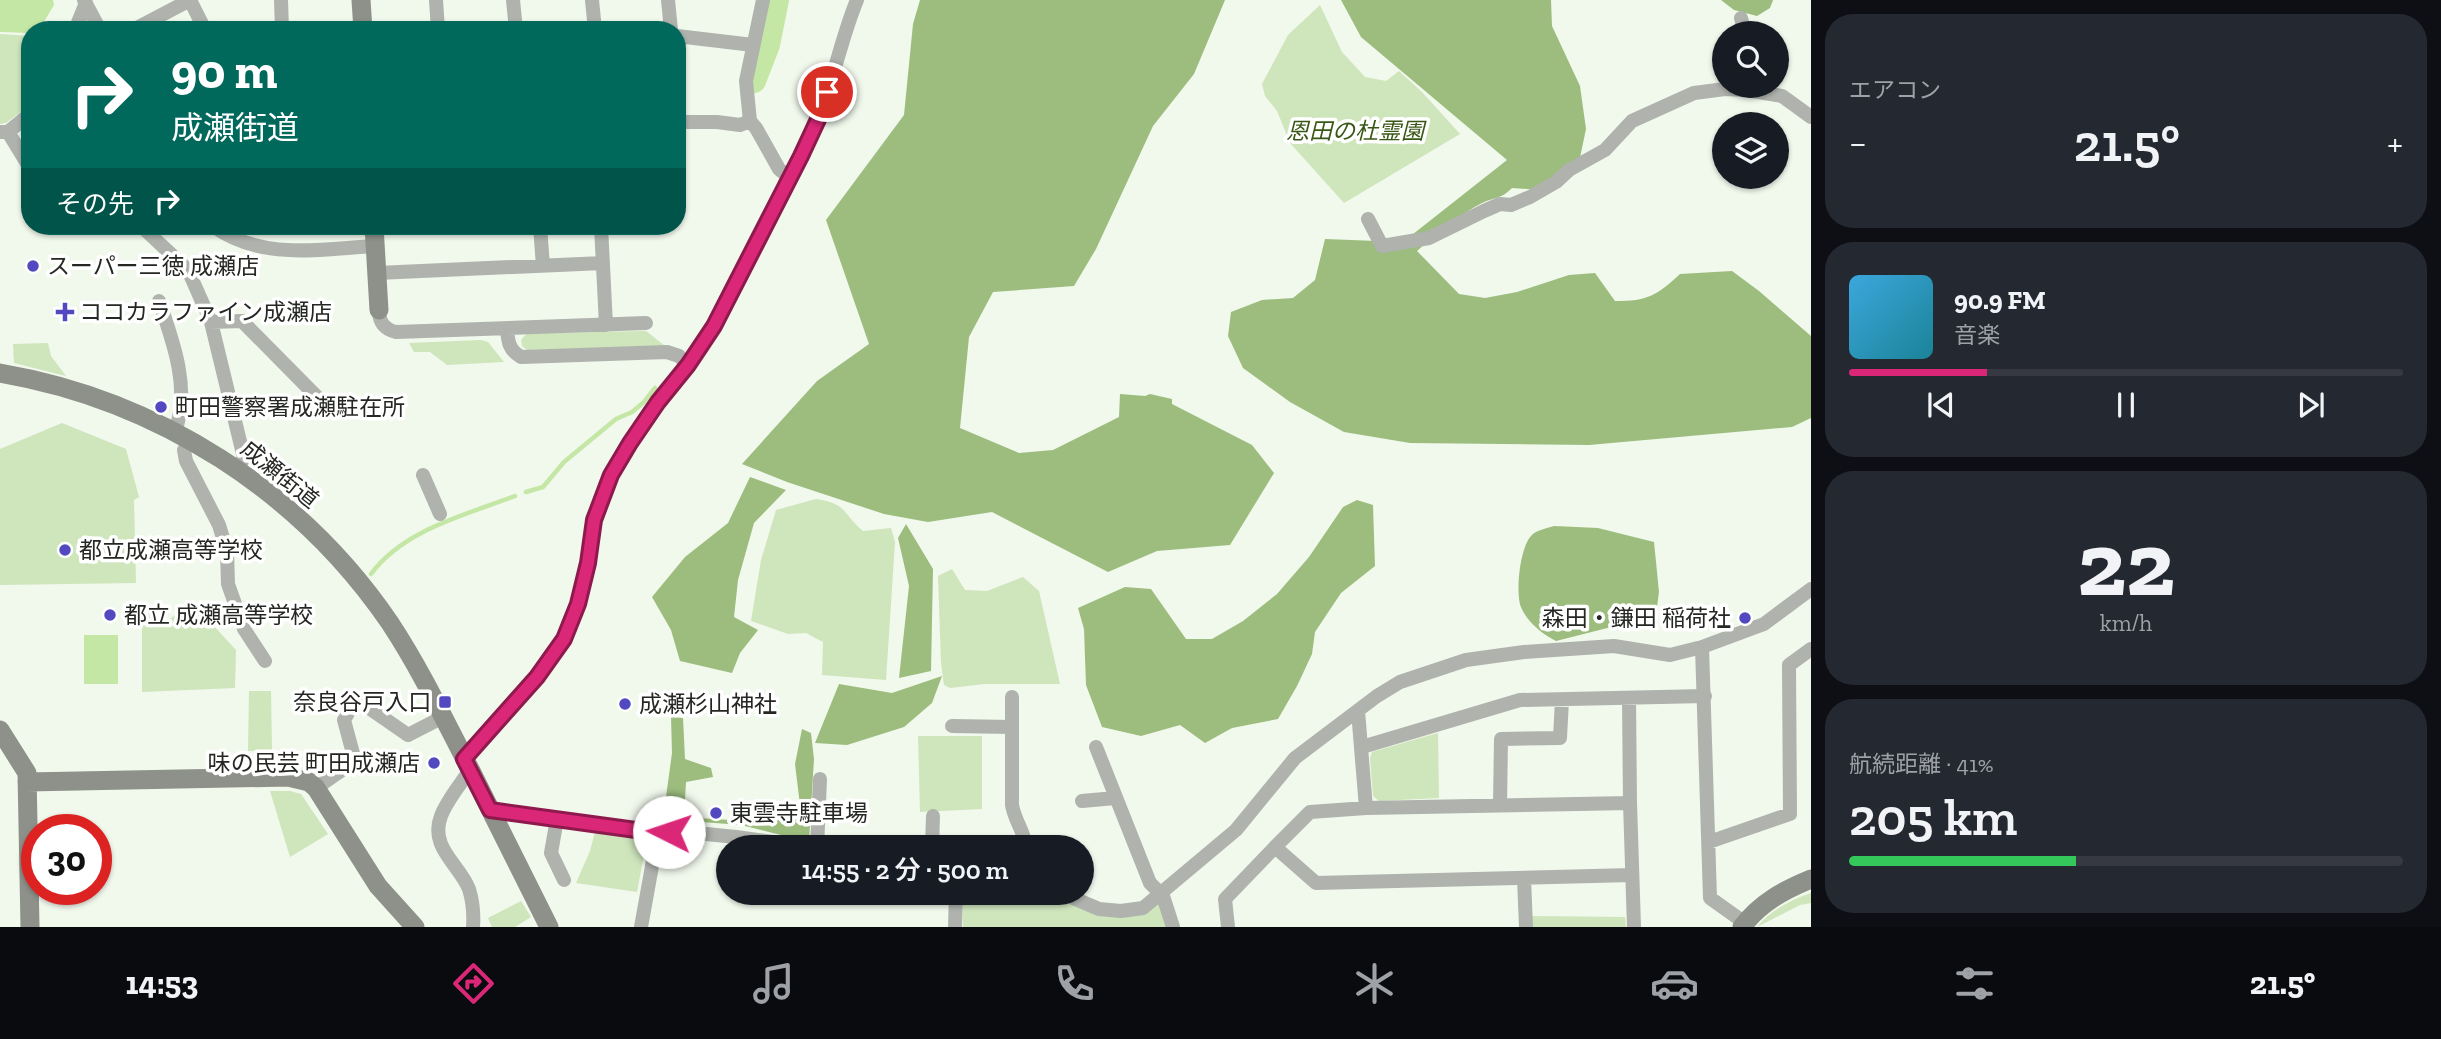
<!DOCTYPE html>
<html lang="ja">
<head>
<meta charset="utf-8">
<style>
  :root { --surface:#171b24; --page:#242831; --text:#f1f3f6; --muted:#9ea1a6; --line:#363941; --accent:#db2777 }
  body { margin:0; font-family:"Zilla Slab","Noto Sans JP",serif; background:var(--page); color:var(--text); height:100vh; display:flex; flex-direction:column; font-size:26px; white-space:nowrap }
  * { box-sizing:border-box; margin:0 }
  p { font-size:23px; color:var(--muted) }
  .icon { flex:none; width:38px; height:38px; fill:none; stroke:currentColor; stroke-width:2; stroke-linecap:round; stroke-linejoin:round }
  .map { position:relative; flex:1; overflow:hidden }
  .drawer { display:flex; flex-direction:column; gap:14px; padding:14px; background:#0d0f14; width:630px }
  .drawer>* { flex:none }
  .hud { position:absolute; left:21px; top:21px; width:665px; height:214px; border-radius:28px; box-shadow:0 2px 5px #0004; background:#00695c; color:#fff; overflow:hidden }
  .tools { position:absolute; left:1712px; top:21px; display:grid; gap:14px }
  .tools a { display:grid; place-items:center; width:77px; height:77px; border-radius:50%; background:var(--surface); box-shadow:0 2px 5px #0004; font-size:35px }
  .speed { position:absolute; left:21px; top:814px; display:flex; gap:14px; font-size:35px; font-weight:700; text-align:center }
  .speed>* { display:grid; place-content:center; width:91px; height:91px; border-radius:50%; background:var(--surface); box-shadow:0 2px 5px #0004; line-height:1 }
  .speed .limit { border:10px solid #d22; background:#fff; color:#111 }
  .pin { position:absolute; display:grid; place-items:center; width:60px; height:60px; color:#fff; margin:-30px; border:4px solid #fff; border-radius:50%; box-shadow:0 2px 7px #0007 }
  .me { position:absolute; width:77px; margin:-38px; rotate:274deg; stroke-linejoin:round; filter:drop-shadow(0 0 5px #0008) }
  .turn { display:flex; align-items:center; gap:24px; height:147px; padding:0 35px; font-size:32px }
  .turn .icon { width:91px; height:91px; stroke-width:2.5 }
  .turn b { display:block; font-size:49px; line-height:60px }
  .then { display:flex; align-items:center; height:66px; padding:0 35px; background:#0003; gap:14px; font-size:26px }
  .big { font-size:52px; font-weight:600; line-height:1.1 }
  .drawer .widget { flex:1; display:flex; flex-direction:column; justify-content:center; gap:10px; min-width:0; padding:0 24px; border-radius:28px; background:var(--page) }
  .drawer .dial { align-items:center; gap:0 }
  .dial b { font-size:91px; line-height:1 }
  .song { display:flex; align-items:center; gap:21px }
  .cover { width:84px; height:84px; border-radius:10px; background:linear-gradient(135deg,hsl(200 70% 55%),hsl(190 70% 35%)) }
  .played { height:7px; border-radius:4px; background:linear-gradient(90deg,var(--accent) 25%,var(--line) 25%) }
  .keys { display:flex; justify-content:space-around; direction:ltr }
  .heat { display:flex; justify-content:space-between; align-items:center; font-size:38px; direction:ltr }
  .charge { height:10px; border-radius:5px; background:linear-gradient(90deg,#34c759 41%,var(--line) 0) }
  .trip { position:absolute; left:716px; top:835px; width:378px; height:70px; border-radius:35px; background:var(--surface); box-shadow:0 2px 5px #0004; font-weight:600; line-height:70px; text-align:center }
  .tab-bar { display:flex; height:112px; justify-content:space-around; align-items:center; background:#090b0e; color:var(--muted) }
  .tab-bar .icon { width:49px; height:49px }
  .tab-bar .active { color:var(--accent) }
  .tab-bar b { font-size:32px; color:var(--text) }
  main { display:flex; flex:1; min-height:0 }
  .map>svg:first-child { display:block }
</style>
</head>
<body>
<main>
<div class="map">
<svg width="1811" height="927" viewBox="0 0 1811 927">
  <rect width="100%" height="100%" fill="#f1f8ec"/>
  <path fill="#cfe5bc" d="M 1320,5 L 1342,52 L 1365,77 L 1386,81 L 1399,71 L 1422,92 L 1460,134 L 1344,203 L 1290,143 L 1277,111 L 1265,96 L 1262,84 L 1288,35 Z
    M 0,34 L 30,36 L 30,105 L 6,123 L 0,124 Z
    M 646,331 L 665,346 L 527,350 L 522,346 L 521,340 L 527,333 Z
    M 481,340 L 488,342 L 504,362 L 447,365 L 430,352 L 414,352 L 409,343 Z
    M 48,343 L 51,356 L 66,376 L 14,363 L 13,344 Z
    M 62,423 L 126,449 L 139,497 L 134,500 L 136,583 L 0,585 L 0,449 Z
    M 816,499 C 848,504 841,512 863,531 L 891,528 L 895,542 L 886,680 L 822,675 L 823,642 L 806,633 L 788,634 L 751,621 L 761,560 L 776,510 Z
    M 952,569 L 965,590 L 987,591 L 1023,577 L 1039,591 L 1060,684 L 984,684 L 950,688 L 944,685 L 941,663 L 938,576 Z
    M 145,612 L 168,621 L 177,613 L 198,613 L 207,627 L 212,624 L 236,650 L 235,688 L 142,692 L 142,618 Z
    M 249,691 L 271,691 L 272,751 L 248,751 Z
    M 1438,733 L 1439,798 L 1379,801 L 1373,796 L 1370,758 L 1372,752 Z
    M 918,736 L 982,736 L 982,809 L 920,812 Z
    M 270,791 L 290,791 L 301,794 L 328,834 L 290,857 Z
    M 595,832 L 647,839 L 637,892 L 576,883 L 590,851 Z
    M 962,893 L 1039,893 L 1098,914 L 1161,900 L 1168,927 L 963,927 Z
    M 1811,893 L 1811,903 L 1800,905 L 1757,927 C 1770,911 1792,899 1811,893 Z
    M 521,901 L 531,917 L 515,927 L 492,927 L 488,918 Z
    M 1531,916 L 1625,917 L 1626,927 L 1531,927 Z"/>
  <path fill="#9cbd7e" d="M 920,0 L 1225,0 L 1194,74 L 1153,126 L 1096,249 L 1074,286 L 993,292 L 969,337 L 960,428 L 1019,453 L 1053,450 L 1119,417 L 1120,394 L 1145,396 L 1150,394 L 1172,399 L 1172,404 L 1252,445 L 1274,473 L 1230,545 L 1157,551 L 1108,572 L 992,512 L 928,522 L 884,514 L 787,482 L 742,464 L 817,381 L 869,344 L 826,220 L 904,115 L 913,24 Z
    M 1341,0 L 1551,0 L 1552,26 L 1580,86 L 1586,129 L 1578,167 L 1544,190 L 1512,188 C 1501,199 1495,197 1482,203 C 1459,215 1436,234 1417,251 L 1459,294 L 1485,298 L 1517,292 L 1569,275 L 1595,273 L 1615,301 C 1648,301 1656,296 1680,274 L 1732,271 L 1759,291 L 1811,336 L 1811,418 L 1792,427 L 1589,445 L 1410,443 L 1344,432 L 1290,402 L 1243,368 L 1228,336 L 1231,312 L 1262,300 L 1293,298 L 1315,280 L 1325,239 L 1403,242 L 1507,160 L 1361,37 Z
    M 1721,0 L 1773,0 L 1770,8 L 1757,16 L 1734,10 Z
    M 750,477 L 786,490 L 754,523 L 738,580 L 734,617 L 758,630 L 740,653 L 732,673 L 680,661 L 671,630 L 652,597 L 685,557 L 728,523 Z
    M 1357,500 L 1373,505 L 1375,566 L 1341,593 L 1315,632 L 1312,654 L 1297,686 L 1278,719 L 1232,728 L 1205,743 L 1180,725 L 1141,736 L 1102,727 L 1086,685 L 1084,629 L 1078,608 L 1125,587 L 1151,589 L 1186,639 L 1212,639 L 1243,621 L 1277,594 L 1309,557 L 1343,507 Z
    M 906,524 L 933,569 L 931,671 L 899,678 L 909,586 L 898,538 Z
    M 1554,526 L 1598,528 L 1654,542 L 1659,592 L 1657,607 L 1639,620 L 1556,641 C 1542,634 1527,622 1521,607 C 1515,592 1520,544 1533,534 C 1538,530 1548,528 1554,526 Z
    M 942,676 L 932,703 L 904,727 L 847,745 L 815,743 L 839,684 L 892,693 Z
    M 671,717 L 683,718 L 685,759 L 711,768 L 713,777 L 686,782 L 684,817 C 717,819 772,825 801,813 L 795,764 L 802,729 L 811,733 L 814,759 L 809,842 L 741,825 L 663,819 L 672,753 Z"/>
  <path fill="#c5e7a6" d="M 0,0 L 53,0 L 54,5 L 39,30 L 30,30 L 30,33 L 0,32 Z
    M 84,635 L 118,635 L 118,684 L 84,684 Z"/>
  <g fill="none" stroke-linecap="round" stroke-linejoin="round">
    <path stroke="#c5e7a6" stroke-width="4.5" d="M 526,492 L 543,487 L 564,462 L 616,419 L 632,412 L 644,402 L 655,388
      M 371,574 C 403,530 465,515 515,496"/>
    <path stroke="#c5e7a6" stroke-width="24" d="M 754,81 L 768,45 L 777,0"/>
    <path stroke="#afb2ad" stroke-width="14" d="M 84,0 L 100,30
      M 190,0 L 205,30
      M 281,0 L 282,30
      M 436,0 L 438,30
      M 513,0 L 516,30
      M 592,0 L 595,30
      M 668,0 L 671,30
      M 763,0 L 746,81 L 750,121 L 756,128 L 779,169 L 790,178
      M 1741,18 L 1745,33
      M 594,28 L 616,30
      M 75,30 L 86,3
      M 133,30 L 190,0
      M 677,36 L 753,45
      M 677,122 L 717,122 L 740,125 L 750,121
      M 1,132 L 8,132 L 30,114
      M 8,132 L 30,168
      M 1368,219 L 1382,246 L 1429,238 L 1484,211 L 1500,204 L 1511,205 L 1530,197 L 1556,182 L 1569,170 L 1605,150 L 1632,121 L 1694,93 L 1725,89 L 1746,90 L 1782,96 L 1811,117
      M 141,226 L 188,270 L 211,322 L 244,458 L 237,469
      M 213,226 C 262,261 319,249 375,246
      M 540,226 L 543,266
      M 601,226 L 606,325
      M 377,273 L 603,263
      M 159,301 C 173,341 191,390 175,431
      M 379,310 C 379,322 384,329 396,332 L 646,323
      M 211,322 L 242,321 L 320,400
      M 507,329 C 508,342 509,350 521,357 L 667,352 L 679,356 L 688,365
      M 191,440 L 184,450 L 186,461 L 219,525 L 227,551 L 228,584 L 244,629 L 265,661
      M 423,475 L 440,514
      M 1702,647 L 1710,898 L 1745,923
      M 1012,697 L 1012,805 C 1015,822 1024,830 1026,847
      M 1629,698 L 1630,803
      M 1358,711 L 1366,808
      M 952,726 L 1012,727
      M 1096,747 L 1150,883 L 1163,896 L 1173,927
      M 1362,747 L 1520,700 L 1705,696
      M 464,759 C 505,712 558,667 577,606 C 592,562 590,516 612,474 C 640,420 684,377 715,325 C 737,287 755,246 775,207 C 791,176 810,144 821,111 C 835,74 842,36 857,0
      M 470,770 C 460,785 447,800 441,816 C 429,847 459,864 469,889 C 473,902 474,914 473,927
      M 316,788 L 355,761 L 344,720 L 356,699 L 408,735 L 443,717
      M 1082,801 L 1115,798
      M 1500,805 L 1501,739 L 1560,738 L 1562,700
      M 490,810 L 658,833 L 696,833 L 736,837 L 773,842 L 785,847
      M 557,819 L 551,853 L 564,880
      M 1709,842 L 1790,814 L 1789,665 L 1811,649
      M 817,847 L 820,779
      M 932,847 L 933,816
      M 1275,847 L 1310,812 L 1366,808 L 1630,803 L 1634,927
      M 1524,878 L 1526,927
      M 1059,892 L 1099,909 L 1121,911 L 1143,908 L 1236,830 L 1295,758 L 1377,696 L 1400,682 L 1466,660 L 1524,652 L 1614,646 L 1670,655 L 1702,647 L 1764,624 L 1811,589
      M 641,927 L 658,833
      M 955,927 L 956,892
      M 1228,927 L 1225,899 L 1275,847 L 1316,883 L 1632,875"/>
    <path stroke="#8d9189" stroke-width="19" d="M 361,0 L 363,30
      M 374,226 L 379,310
      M 0,373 C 158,400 300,491 390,623 C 421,670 445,721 471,771 C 497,823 523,875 549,927
      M 0,730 L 27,773 L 30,927
      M 27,782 L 288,777 L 309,782 L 316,788 L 378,886 L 415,927
      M 1742,927 C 1760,903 1784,890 1811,879"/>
  </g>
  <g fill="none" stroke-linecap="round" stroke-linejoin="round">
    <defs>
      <path id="route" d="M 669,832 L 658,833 L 490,810 L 464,759 L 537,677 L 564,639 L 578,604 L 588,563 L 594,520 L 611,475 L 630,443 L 658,402 L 688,365 L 714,326 L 801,156 L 821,113 L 827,92"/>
    </defs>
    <use href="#route" stroke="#8e194d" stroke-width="18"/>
    <use href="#route" stroke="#db2777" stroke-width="12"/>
  </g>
  <g fill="#5249c0" stroke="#fff" stroke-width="2.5">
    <circle cx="33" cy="266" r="7"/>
    <path d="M61.5 301.5h7v7h7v7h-7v7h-7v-7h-7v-7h7z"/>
    <circle cx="161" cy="407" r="7"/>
    <circle cx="65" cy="550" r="7"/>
    <circle cx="110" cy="615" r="7"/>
    <circle cx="1745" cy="618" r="7"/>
    <rect x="438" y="695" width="14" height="14" rx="3.5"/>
    <circle cx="625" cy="704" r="7"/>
    <circle cx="434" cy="763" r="7"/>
    <circle cx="716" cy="813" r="7"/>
  </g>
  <g text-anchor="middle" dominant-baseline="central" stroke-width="7" stroke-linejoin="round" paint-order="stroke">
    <g font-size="23" font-style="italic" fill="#395716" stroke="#fff">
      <text x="1355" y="131">恩田の杜霊園</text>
    </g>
    <g font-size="23" fill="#252723" stroke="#fff" text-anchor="start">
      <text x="47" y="266">スーパー三徳 成瀬店</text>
      <text x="79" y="312">ココカラファイン成瀬店</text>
      <text x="175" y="407">町田警察署成瀬駐在所</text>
      <text x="79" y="550">都立成瀬高等学校</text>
      <text x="124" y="615">都立 成瀬高等学校</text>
      <text x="1731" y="618" text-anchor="end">森田・鎌田 稲荷社</text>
      <text x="431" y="702" text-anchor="end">奈良谷戸入口</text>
      <text x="639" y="704">成瀬杉山神社</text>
      <text x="420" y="763" text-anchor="end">味の民芸 町田成瀬店</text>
      <text x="730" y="813">東雲寺駐車場</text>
    </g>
    <g font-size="23" fill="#252723" stroke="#fff">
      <text transform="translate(280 474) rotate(39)">成瀬街道</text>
    </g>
  </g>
</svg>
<div class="tools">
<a><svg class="icon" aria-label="search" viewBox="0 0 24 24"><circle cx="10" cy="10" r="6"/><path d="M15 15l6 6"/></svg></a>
<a><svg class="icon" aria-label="layers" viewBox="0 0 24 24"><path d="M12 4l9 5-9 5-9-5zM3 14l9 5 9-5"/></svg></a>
</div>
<div class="speed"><div class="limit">30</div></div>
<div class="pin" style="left:827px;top:92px;background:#d93025"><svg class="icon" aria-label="arrive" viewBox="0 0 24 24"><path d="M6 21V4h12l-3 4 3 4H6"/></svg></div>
<svg class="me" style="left:669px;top:832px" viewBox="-20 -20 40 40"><circle r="19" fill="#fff"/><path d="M0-13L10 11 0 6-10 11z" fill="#db2777"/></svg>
<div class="trip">14:55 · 2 分 · 500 m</div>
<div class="hud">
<div class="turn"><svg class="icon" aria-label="right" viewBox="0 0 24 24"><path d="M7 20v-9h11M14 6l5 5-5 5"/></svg><div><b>90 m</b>成瀬街道</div></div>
<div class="then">その先<svg class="icon" aria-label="right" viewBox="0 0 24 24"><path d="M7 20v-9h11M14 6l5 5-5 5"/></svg></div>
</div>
</div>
<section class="drawer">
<div class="widget"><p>エアコン</p>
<div class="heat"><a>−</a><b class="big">21.5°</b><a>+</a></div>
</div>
<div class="widget">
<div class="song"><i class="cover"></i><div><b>90.9 FM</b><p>音楽</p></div></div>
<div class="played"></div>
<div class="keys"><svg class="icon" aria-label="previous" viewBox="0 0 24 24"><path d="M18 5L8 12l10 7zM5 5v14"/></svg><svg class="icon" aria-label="pause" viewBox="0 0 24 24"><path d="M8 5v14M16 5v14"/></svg><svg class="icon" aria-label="next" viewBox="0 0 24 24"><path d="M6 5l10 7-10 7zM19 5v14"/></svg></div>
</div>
<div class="widget dial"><b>22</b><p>km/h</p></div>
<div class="widget"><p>航続距離 · 41%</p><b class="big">205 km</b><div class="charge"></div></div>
</section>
</main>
<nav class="tab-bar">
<b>14:53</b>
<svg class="icon active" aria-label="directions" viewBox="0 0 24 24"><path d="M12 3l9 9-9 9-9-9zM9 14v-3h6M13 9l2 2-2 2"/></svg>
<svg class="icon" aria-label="music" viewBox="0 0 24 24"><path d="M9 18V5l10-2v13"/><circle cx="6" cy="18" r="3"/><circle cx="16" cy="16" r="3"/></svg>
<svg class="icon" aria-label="phone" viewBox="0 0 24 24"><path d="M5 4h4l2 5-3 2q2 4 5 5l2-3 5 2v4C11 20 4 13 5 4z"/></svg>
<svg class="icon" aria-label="climate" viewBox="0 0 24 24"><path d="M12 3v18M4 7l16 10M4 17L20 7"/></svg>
<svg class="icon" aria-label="car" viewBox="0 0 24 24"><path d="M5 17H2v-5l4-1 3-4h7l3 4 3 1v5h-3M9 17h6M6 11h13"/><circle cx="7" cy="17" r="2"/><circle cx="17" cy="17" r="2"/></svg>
<svg class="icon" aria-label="filters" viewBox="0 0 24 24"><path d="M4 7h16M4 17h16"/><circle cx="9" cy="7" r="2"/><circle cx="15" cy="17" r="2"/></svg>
<b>21.5°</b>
</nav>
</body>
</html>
